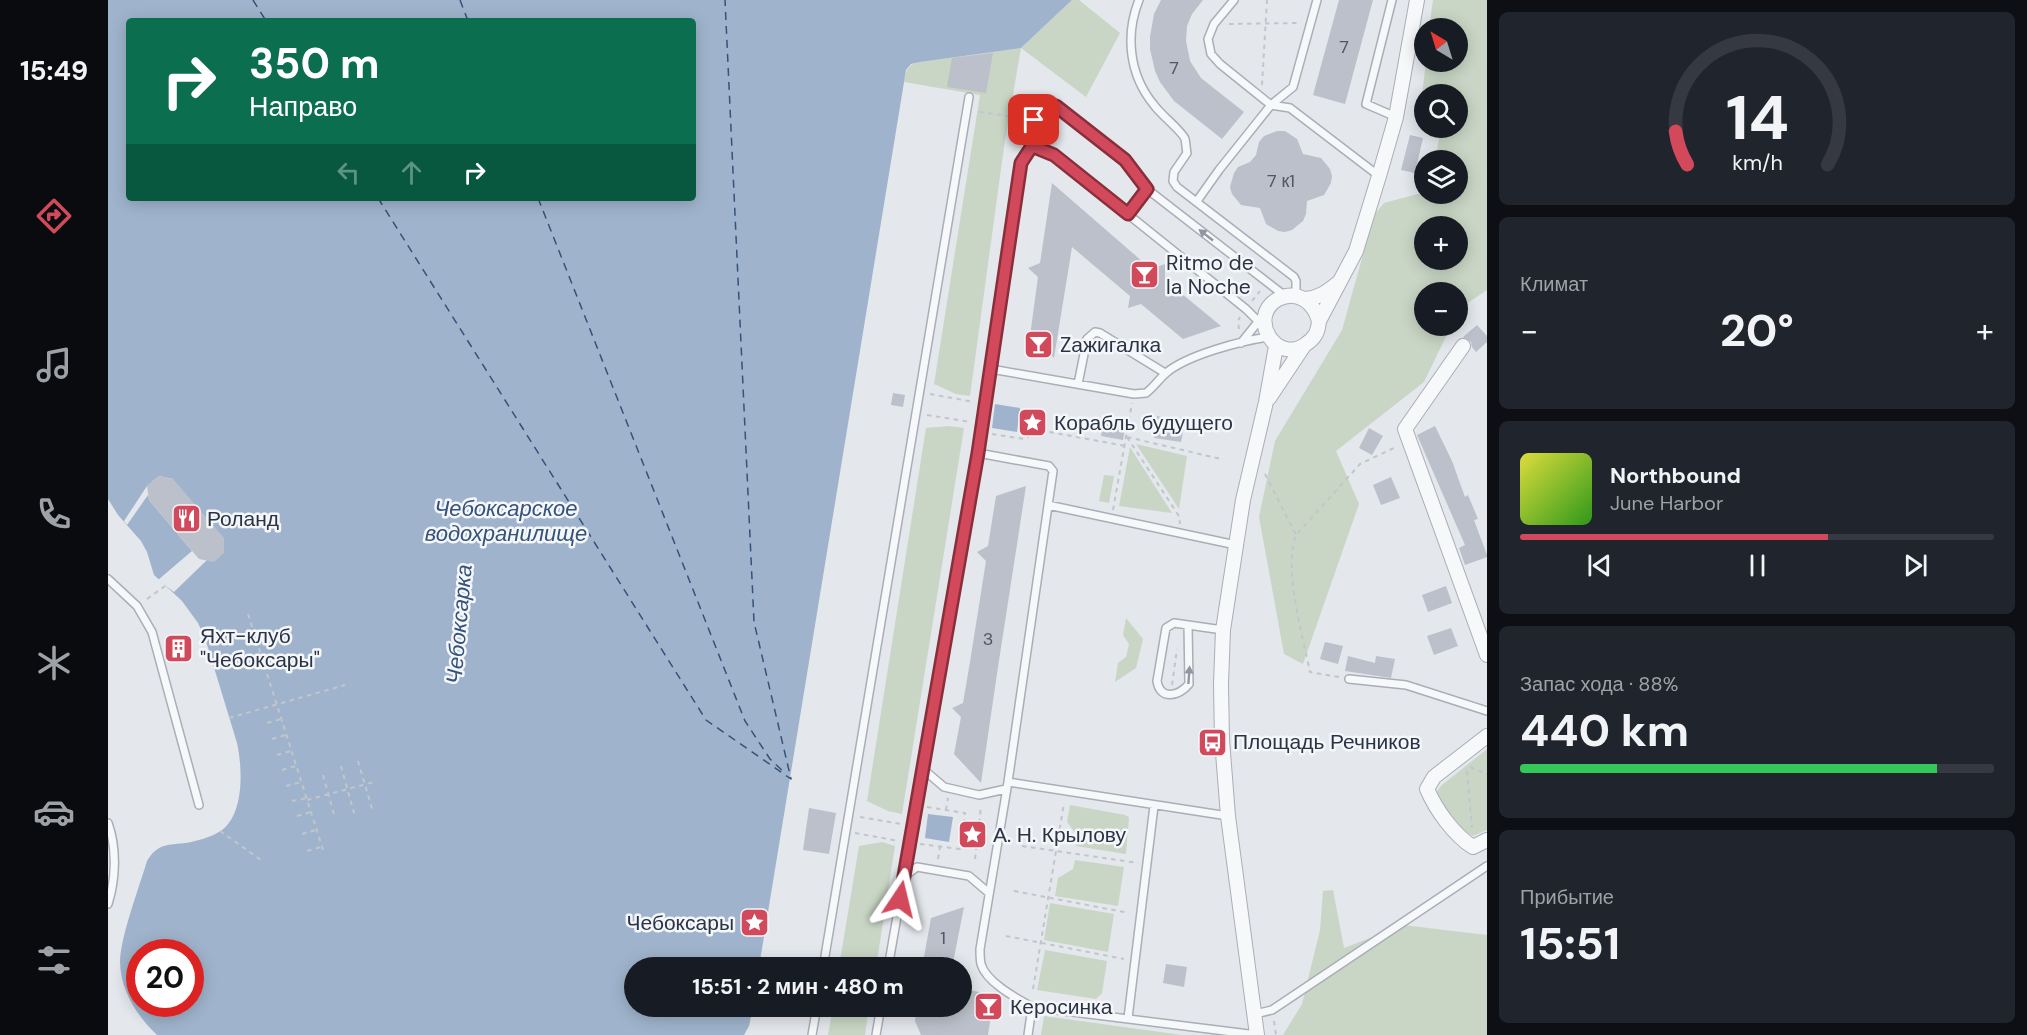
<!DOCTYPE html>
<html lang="ru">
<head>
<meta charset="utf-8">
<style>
  :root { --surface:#171b24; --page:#20242c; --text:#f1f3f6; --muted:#9ea1a6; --line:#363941; --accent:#d1495b }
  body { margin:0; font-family:"DM Sans",sans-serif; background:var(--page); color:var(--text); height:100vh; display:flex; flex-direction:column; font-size:22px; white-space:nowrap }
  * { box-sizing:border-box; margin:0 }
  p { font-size:20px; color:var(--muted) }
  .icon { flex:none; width:33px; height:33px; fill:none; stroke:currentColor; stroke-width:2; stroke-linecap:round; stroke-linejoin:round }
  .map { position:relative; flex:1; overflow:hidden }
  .sheet { display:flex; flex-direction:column; gap:12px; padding:12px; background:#0d0f14; width:540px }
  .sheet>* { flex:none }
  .banner { position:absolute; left:18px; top:18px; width:570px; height:183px; border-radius:6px; box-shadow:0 3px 15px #0003; background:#0b6e4f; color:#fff; overflow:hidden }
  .needle { width:39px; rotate:322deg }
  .tools { position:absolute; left:1306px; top:18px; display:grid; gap:12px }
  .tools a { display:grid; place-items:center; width:54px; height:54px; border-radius:50%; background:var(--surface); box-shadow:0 3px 15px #0003; font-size:30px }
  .speed { position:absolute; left:18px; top:939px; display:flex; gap:12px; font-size:30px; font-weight:700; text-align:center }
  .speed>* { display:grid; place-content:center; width:78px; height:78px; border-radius:50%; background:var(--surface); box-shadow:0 3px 15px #0003; line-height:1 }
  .speed .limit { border:9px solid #d22; background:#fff; color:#111 }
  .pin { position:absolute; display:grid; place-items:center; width:51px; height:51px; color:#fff; margin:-26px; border-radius:12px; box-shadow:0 3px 9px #0006 }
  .me { position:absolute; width:66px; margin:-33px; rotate:10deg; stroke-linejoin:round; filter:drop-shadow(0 0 4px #0008) }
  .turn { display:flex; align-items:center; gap:21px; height:126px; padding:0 24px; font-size:27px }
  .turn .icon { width:78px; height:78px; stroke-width:2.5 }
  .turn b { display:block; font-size:42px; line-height:51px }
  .lanes { display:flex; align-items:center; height:57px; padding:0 24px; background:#0003; justify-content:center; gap:30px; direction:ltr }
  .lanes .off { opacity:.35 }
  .big { font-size:45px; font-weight:700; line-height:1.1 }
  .sheet .widget { flex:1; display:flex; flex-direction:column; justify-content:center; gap:9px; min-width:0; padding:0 21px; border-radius:9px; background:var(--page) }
  .sheet .dial { align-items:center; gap:0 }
  .dial svg { height:156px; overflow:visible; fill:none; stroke:var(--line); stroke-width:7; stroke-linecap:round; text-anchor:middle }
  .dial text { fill:var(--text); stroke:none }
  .song { display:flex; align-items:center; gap:18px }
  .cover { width:72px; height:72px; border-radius:9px; background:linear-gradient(135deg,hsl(60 70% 55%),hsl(110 70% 35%)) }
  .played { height:6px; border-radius:3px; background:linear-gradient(90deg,var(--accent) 65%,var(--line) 65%) }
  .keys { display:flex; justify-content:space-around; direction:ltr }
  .heat { display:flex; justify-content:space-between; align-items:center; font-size:33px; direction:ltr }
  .charge { height:9px; border-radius:4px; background:linear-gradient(90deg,#34c759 88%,var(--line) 0) }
  .trip { position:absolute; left:516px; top:957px; width:348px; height:60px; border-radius:30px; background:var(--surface); box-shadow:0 3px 15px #0003; font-weight:700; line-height:60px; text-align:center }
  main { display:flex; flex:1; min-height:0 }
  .tab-bar { display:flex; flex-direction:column; width:108px; justify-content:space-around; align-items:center; background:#090b0e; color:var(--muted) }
  .tab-bar .icon { width:42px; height:42px }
  .tab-bar .selected { color:var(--accent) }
  .tab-bar b { font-size:27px; color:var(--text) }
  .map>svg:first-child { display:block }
</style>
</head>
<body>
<main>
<nav class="tab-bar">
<b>15:49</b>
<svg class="icon selected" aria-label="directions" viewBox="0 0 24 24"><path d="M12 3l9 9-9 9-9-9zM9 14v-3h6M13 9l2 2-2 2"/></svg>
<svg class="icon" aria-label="music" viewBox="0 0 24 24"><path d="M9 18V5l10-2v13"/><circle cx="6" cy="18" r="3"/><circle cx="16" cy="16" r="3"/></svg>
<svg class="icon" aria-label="phone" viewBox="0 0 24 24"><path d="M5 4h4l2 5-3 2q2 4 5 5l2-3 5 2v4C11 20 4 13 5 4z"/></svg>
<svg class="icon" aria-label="climate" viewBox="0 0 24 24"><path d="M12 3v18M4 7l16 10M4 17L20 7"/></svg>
<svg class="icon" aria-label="car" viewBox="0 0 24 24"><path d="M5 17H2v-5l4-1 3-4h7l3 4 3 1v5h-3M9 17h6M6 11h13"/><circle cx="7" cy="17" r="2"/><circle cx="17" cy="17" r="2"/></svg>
<svg class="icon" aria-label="filters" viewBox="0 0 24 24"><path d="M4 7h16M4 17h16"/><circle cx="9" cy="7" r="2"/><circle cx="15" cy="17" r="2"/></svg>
</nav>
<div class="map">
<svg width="1379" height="1035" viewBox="0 0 1379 1035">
  <rect width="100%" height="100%" fill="#e4e7ec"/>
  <path fill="#c9d6c5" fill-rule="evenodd" d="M 964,0 L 971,0 L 1012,33 L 978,97 L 913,48 L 896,147 L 862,396 L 848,394 L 826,384 L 872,95 L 796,82 C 799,69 799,65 812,62 L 913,48 Z
    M 1325,0 L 1379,0 L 1379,290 L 1352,308 L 1350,312 L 1350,292 L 1317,292 L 1317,326 L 1343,326 L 1316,382 L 1228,451 L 1251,504 L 1195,664 L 1176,654 L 1151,517 L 1167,441 L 1234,330 L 1266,215 L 1276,203 L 1317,192 L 1350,194 L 1350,160 L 1328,160 L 1332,128 L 1350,128 L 1350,94 L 1317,94 L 1317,100 L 1314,95 L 1318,62 L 1350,62 L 1350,28 L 1321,28 ZM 1317,226 L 1350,226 L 1350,260 L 1317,260 Z
    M 841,426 L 856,428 L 794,814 L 780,811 L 759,801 L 818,428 Z
    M 1028,444 L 1079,456 L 1071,509 Z
    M 1022,447 L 1064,513 L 1011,506 Z
    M 996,475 L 1006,476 L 1001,503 L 991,501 Z
    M 1018,618 L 1035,639 L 1028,668 L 1007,682 L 1010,663 L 1018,657 L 1021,644 L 1015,635 Z
    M 1379,749 L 1379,830 L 1365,836 C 1353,830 1333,805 1329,791 L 1334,785 Z
    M 962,805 L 1017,815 L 1021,817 L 1018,854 L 968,846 L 969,835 L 959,822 Z
    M 774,842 L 787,846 L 768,967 L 731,967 L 751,846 Z
    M 967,860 L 1016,867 L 1010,906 L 947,896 L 950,878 L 965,869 Z
    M 1225,890 L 1236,948 L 1295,925 L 1379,935 L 1379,1035 L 1175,1035 L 1194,1004 L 1212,930 L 1215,891 Z
    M 942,903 L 1006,914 L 1000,952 L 936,940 Z
    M 937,950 L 999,961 L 994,993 L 988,999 L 929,990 Z
    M 725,1007 L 761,1007 L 757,1035 L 720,1035 Z
    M 936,1016 L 1074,1035 L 933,1035 Z"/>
  <path fill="#9fb4cc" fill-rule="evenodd" d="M 0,0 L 964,0 L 913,48 L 812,62 L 803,64 L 798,70 L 651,967 L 526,968 L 526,1006 L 645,1007 L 641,1026 L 636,1035 L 49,1035 C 29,1016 12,990 12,961 C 13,935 31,888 39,861 C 52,839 66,847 87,841 C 97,839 114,833 120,824 C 136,804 134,766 129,743 L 97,638 L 90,623 L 74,601 L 46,575 L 39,552 L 33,541 L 10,515 L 0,499 ZM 21,21 L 585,21 L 585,198 L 21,198 ZM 32,952 L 82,952 L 82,1004 L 32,1004 Z
    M 887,404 L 912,408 L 909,432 L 884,428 Z
    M 820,814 L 845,817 L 841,842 L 817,838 Z"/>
  <path fill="#e4e7ec" d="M 51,476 L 65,479 L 99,560 L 66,592 L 50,580 L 84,551 L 41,500 L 40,495 L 19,525 L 16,521 L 39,486 Z"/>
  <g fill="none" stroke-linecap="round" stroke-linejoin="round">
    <path stroke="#34527a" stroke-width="1.5" stroke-dasharray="8 6" stroke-linecap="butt" d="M 145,0 L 158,21
      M 352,0 L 360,21
      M 270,198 L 598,720 L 683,779 L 646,622 L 617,0
      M 430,198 L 637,721 L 662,759 L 678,774"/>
  </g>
  <path fill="#bbc0ca" d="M 1053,0 L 1095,0 L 1084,14 L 1079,26 L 1078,41 L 1082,61 L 1093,78 L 1136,112 L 1114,139 L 1066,101 L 1052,82 L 1047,71 L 1042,49 L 1042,37 L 1046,14 Z
    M 1231,0 L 1265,0 L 1237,104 L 1205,95 Z
    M 885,53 L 878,93 L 839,87 L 844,58 Z
    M 1169,131 L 1177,131 L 1189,139 L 1195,154 L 1213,158 L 1222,169 L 1224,176 L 1223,183 L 1216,195 L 1199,201 L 1198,214 L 1195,221 L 1184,230 L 1177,232 L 1170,231 L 1158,224 L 1152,208 L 1133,205 L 1124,194 L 1122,187 L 1126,173 L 1130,167 L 1142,162 L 1148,155 L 1151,142 L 1156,136 Z
    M 1302,135 L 1315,138 L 1307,173 L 1293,170 Z
    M 944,183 L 1043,269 L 1057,264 L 1057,280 L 1113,326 L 1075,339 L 1033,304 L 1020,308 L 1022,296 L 964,247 L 946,358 L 922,336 L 930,277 L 920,268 L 932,263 Z
    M 1369,325 L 1379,336 L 1379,342 L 1368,352 L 1364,347 L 1363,342 L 1355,337 Z
    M 785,393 L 797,395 L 795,407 L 783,405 Z
    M 1049,416 L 1077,421 L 1073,442 L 1046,438 Z
    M 996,418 L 1018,422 L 1015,440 L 993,436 Z
    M 1327,426 L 1344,461 L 1357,497 L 1360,495 L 1370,519 L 1366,520 L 1379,555 L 1379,557 L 1357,565 L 1351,548 L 1357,545 L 1309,435 Z
    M 1261,428 L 1275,436 L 1264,455 L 1251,448 Z
    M 51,476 L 65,479 L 116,538 L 116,553 L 106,562 L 91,559 L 41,500 L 39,486 Z
    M 1283,477 L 1292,498 L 1273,505 L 1265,485 Z
    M 918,486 L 890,667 L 873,783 L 846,754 L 853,717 L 844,708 L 855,703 L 862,662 L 878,561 L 869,552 L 880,546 L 888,496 Z
    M 1338,586 L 1344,603 L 1320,612 L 1314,595 Z
    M 1343,628 L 1350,646 L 1326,655 L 1319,636 Z
    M62 648a9 9 0 1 1 18 0a9 9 0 1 1-18 0Z
    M 1217,642 L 1235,646 L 1230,664 L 1212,659 Z
    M 1240,656 L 1267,663 L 1268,656 L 1287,659 L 1283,678 L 1237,671 Z
    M 701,808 L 728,813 L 721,854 L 695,850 Z
    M 856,907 L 844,968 L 794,968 L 816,957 L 823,918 Z
    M 1058,964 L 1079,967 L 1076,987 L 1055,983 Z
    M 854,988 L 871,992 L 885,1002 L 880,1035 L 813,1035 L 807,1021 L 809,1006 L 854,1006 Z"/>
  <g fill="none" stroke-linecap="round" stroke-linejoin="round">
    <defs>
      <path id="service" d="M 1031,0 C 1017,35 1021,75 1046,105 C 1052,114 1074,131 1077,139 C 1078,143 1078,149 1079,153 L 1066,172 L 1065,181 L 1069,187 L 1186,277 L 1188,281 L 1188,295
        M 1126,0 L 1106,24 L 1100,39 L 1103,54 L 1112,64 L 1163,105 L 1182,108 L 1271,176
        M 1284,0 L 1258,104 L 1288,117
        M 924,145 L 946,155 L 1138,309 L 1155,326
        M 1089,201 L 1111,170 L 1163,105 L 1185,87 L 1209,0
        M 1020,214 L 1039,189
        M 1133,343 L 1154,317
        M 883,369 L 1026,394 L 1038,393 C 1046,387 1051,379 1058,373 C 1079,355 1133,341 1160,337
        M 970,384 L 979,339 L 987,332 L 992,333 L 1057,373
        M 870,453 L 941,466 L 945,471 L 900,782 L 1120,816
        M 940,505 L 1128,545
        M 0,579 L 29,606 L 44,632 L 91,805
        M 1080,625 L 1081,684 C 1071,696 1052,701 1049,681 L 1058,628 L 1066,623 L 1115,630
        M 1241,679 L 1298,685 L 1379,711
        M 815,769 L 836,787 L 871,795 L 898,789
        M 900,782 L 872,949 C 872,954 872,959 873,964 C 878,982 908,998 924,1007 L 1149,1035
        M 0,823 C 9,848 8,879 0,904
        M 797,876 L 809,867 L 861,876 L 881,893
        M 715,968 L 861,97
        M 780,968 L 870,453 L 913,163 C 916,158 921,153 923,147 C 931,129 919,118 939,103 L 948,107 L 1016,160 L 1039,189 L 1177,296
        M 1147,1014 L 1164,1010 L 1379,866
        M 1020,1018 L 1046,806
        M 704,1035 L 709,1006
        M 768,1035 L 773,1006
        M 920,1035 L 924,1007"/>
      <path id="minor" d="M 1197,299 C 1211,298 1219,292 1230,283
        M 1211,321 C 1206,303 1190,289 1170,299 C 1138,317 1169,366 1198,344 C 1207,338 1210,332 1211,321 L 1248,251 L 1271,176 L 1288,117 L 1309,0
        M 1355,346 L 1297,429 L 1379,655
        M 1161,398 L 1195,347
        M 1379,736 L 1326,777 L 1319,789 C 1328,810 1346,835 1365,847 L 1379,840
        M 1149,1035 L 1120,816 L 1114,740 L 1113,684 L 1115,630 L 1135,500 L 1158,402 L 1168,346"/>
    </defs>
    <use href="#service" stroke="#a9aeb7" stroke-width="10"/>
    <use href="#minor" stroke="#a9aeb7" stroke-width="16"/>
    <path stroke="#c2c5cb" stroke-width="2" stroke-dasharray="4.5 4.5" stroke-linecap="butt" d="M 1121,24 L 1191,23
      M 1154,85 L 1159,0
      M 871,112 L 915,118
      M 1144,301 L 1152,291
      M 1131,329 L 1130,321 L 1132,317
      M 822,394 L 866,402
      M 819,415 L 863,422
      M 884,434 L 916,439 L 920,437 L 925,429 L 1018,446
      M 1019,437 L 1071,516 L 1072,524
      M 1019,437 L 1113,459
      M 1157,474 L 1188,535
      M 1005,510 L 1024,403
      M 39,599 L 57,586
      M 140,614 L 216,853
      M 1231,677 L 1202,672 C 1195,637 1175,568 1188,535 L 1252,464 L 1288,447
      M 1064,685 L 1069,649
      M 121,718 L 237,685
      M 159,723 L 173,719
      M 164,739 L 178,735
      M 169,755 L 183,751
      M 250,761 L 265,812
      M 233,766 L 246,813
      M 1362,767 L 1379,774
      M 174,770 L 188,766
      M 1359,771 L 1364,828
      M 215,775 L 227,818
      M 178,786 L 193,782
      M 199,800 L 266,782
      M 184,801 L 199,798
      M 819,807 L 857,813 L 856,824 L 871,826
      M 838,810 L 840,798
      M 189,816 L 203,812
      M 752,817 L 794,824
      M 112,831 L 153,860
      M 747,833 L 791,841
      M 194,834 L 208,830
      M 852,842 L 856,824
      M 812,844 L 852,849 L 852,842 L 869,844
      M 914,846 L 1030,863
      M 199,851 L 213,847
      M 830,859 L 832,847
      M 867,859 L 873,806
      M 906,891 L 1021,913
      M 898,936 L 1016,959
      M 925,989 L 956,803
      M 1166,1021 L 1168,1035"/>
    <use href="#service" stroke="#f7f8fa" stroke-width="7"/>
    <use href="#minor" stroke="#f7f8fa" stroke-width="14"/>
  </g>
  <defs><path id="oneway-solid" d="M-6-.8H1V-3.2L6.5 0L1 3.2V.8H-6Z" transform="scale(1.5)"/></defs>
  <g fill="#9196a0">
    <use href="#oneway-solid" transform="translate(1098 235) rotate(-142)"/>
    <use href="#oneway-solid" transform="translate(1081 675) rotate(-86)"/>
  </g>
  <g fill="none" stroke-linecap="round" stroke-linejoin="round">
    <defs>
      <path id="route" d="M 792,899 L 870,453 L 913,163 L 924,146 L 946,155 L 1020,214 L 1039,189 L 1017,160 L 948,106 L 939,103 L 931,109 L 926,120"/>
    </defs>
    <use href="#route" stroke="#882f3b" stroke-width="15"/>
    <use href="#route" stroke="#d1495b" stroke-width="10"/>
  </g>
  <defs>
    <symbol id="bar-square" viewBox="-11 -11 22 22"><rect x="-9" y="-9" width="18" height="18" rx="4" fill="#d1495b" stroke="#f4f6f9"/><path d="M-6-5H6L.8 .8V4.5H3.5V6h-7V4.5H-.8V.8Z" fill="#fff"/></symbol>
    <symbol id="sight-square" viewBox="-11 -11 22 22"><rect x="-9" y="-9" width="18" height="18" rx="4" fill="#d1495b" stroke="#f4f6f9"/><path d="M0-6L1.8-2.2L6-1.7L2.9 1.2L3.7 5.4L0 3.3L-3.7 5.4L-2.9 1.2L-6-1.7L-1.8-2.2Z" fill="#fff"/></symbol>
    <symbol id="restaurant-square" viewBox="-11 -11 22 22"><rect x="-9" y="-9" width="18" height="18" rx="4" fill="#d1495b" stroke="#f4f6f9"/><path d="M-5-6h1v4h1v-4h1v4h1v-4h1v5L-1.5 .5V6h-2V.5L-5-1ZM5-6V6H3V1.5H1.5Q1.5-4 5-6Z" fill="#fff"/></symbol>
    <symbol id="building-square" viewBox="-11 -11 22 22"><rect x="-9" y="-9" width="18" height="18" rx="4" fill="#d1495b" stroke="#f4f6f9"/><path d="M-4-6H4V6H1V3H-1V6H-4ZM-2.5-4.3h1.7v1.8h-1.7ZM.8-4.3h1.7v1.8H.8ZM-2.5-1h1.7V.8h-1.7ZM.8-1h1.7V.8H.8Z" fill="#fff"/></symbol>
    <symbol id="bus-square" viewBox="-11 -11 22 22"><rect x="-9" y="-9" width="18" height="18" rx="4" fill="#d1495b" stroke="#f4f6f9"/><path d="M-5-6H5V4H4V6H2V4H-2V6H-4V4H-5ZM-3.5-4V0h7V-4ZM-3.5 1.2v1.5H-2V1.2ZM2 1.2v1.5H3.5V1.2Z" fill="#fff"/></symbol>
  </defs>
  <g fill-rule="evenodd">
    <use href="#bar-square" x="1020" y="258" width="33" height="33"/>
    <use href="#bar-square" x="914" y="328" width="33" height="33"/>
    <use href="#sight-square" x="908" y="406" width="33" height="33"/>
    <use href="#restaurant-square" x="62" y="502" width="33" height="33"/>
    <use href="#building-square" x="54" y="632" width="33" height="33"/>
    <use href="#bus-square" x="1088" y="726" width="33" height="33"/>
    <use href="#sight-square" x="848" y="818" width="33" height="33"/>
    <use href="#sight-square" x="630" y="906" width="33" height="33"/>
    <use href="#bar-square" x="864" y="990" width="33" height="33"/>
  </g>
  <g text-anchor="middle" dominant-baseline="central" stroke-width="5" stroke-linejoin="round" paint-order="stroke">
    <g font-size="18" fill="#4f5766">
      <text x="1236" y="47">7</text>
      <text x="1066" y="68">7</text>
      <text x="1173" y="181">7 к1</text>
      <text x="880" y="639">3</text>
      <text x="835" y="938">1</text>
    </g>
    <g font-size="21" fill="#2b3445" stroke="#f4f6f9" text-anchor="start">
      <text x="1058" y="263">Ritmo de<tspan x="1058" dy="24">la Noche</tspan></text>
      <text x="952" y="345">Zажигалка</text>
      <text x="946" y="423">Корабль будущего</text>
      <text x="99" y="519">Роланд</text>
      <text x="92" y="636">Яхт-клуб<tspan x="92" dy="24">"Чебоксары"</tspan></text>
      <text x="1125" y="742">Площадь Речников</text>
      <text x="885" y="835">А. Н. Крылову</text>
      <text x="626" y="923" text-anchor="end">Чебоксары</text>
      <text x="902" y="1007">Керосинка</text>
    </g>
    <g font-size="22" font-style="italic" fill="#34527a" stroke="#f4f6f9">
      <text x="398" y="508">Чебоксарское<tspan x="398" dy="25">водохранилище</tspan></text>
      <text transform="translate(351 624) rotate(-85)">Чебоксарка</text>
    </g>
  </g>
</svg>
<div class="tools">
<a><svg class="needle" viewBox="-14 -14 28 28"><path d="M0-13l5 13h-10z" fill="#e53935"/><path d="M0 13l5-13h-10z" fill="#9ea1a6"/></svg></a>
<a><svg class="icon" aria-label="search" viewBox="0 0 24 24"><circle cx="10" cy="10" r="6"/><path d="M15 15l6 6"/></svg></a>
<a><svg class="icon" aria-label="layers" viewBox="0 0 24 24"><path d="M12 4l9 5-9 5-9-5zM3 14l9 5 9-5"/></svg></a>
<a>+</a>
<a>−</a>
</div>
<div class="speed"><div class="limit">20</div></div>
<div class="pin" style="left:926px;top:120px;background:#d93025"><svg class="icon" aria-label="arrive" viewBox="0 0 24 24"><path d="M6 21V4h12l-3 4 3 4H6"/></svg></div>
<svg class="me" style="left:792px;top:899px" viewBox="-20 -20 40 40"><path d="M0-17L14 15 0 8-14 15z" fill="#d1495b" stroke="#fff" stroke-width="4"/></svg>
<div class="trip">15:51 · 2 мин · 480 m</div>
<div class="banner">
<div class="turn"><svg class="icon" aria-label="right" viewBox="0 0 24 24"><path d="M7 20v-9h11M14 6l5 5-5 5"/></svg><div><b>350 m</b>Направо</div></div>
<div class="lanes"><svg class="icon off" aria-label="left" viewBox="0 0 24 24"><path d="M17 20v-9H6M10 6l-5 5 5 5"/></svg><svg class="icon off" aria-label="ahead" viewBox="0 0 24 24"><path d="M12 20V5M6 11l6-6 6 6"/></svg><svg class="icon" aria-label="right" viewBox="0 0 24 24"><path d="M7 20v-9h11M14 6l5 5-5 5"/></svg></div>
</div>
</div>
<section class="sheet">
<div class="widget dial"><svg viewBox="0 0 100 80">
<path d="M14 69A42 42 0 1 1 86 69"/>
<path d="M14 69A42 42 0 0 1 8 52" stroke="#d1495b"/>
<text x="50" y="56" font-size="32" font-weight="700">14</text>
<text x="50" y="72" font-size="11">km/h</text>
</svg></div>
<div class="widget"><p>Климат</p>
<div class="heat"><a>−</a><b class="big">20°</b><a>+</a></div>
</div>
<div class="widget">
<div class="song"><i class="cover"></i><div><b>Northbound</b><p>June Harbor</p></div></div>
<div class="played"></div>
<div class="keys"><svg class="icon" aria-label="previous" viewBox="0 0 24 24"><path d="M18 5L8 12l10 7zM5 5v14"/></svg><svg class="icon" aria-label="pause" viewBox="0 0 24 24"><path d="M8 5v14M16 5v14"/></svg><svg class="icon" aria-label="next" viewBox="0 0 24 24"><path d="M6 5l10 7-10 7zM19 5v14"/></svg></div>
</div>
<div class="widget"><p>Запас хода · 88%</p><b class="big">440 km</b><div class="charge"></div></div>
<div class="widget"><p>Прибытие</p><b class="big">15:51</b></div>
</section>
</main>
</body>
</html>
